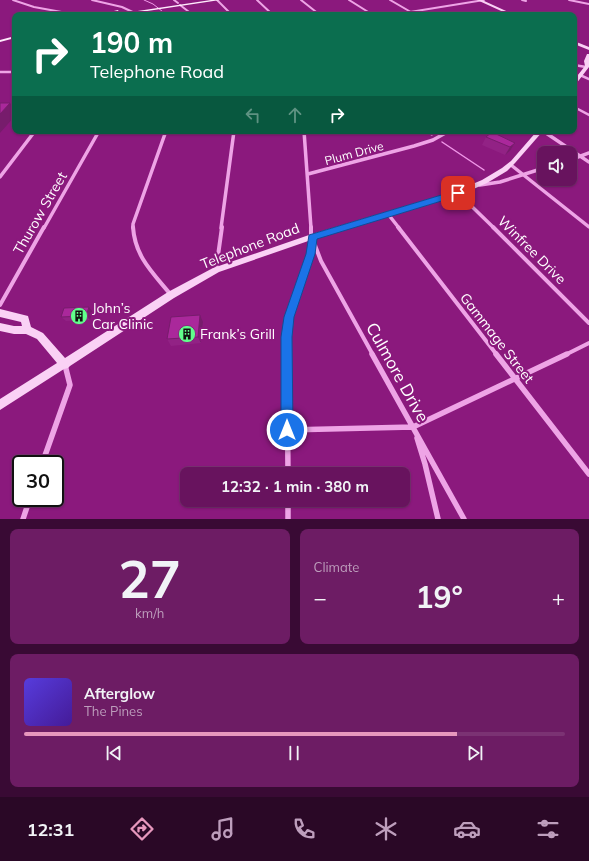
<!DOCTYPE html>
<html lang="en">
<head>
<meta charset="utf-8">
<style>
  :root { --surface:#68135e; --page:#6d1c64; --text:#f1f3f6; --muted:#bd9ebc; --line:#7b3273; --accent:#e797bd }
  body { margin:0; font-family:Mulish,sans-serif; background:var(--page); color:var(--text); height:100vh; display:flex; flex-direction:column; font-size:15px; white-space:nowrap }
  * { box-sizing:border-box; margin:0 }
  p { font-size:13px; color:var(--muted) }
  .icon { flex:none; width:22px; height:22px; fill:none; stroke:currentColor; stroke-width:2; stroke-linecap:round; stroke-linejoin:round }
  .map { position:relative; height:519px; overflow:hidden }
  .side { display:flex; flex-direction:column; gap:10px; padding:10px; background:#390a34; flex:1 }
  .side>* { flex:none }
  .hud { position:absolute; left:12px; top:12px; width:565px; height:122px; border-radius:8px; box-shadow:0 1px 3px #0004,0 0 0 1px var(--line); background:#0b6e4f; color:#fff; overflow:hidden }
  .fabs { position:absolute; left:537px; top:146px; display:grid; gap:8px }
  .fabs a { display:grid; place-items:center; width:40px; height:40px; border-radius:8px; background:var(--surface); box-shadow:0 1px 3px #0004,0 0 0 1px var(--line); font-size:20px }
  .speed { position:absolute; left:12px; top:455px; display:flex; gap:8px; font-size:20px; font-weight:700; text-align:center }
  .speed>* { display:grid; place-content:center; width:52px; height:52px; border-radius:50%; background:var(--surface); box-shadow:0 1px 3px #0004,0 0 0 1px var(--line); line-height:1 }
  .speed .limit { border:2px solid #111; border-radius:6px; background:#fff; color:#111 }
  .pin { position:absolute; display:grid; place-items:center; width:34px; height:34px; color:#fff; margin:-17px; border-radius:8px; box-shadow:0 2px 6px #0006 }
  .me { position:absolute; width:44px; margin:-22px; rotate:0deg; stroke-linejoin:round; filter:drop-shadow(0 0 3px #0008) }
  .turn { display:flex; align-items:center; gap:14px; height:84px; padding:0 12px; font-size:18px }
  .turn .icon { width:52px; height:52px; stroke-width:2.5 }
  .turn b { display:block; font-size:28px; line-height:34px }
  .lanes { display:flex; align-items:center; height:38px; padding:0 12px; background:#0003; justify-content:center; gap:20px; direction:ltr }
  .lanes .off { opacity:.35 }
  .big { font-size:30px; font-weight:700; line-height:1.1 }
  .side .tile { flex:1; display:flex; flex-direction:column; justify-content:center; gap:6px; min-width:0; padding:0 14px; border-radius:8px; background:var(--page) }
  .side .dial { align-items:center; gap:0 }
  .dial b { font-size:52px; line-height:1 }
  .song { display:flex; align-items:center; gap:12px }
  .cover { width:48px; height:48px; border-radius:6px; background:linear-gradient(135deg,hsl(250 70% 55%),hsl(260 70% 35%)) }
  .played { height:4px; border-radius:2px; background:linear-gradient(90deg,var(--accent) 80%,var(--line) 80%) }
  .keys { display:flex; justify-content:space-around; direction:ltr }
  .heat { display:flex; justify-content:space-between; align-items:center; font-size:22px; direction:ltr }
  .side .tiles { flex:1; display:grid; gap:10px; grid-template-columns:1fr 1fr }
  .tile:last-child { grid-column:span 2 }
  .trip { position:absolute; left:180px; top:467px; width:230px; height:40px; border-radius:8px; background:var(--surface); box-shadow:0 1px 3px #0004,0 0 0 1px var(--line); font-weight:700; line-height:40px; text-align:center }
  .dock { display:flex; height:64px; justify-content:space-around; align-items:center; background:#2a0826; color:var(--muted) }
  .dock .icon { width:28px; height:28px }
  .dock .on { color:var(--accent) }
  .dock b { font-size:18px; color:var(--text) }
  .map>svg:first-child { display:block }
</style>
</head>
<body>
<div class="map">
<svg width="589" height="519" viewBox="0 0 589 519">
  <rect width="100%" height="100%" fill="#8b197d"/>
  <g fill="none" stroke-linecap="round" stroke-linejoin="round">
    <path stroke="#f097e8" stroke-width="1" d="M 144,0 L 153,4 L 167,15"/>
    <path stroke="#f097e8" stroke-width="1.5" d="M 425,131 L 432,135
      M 442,142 L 484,170"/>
    <path stroke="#eea4e6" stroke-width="2" d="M 13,0 L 34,7 L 78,15
      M 92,0 L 122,7 L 139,15
      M 174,0 L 178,3
      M 217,0 L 232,15
      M 257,0 L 273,15
      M 301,0 L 320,15
      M 349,0 L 373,15
      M 390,0 L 416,15
      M 522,0 L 526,1
      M 569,0 L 589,4
      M 180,5 L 193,15
      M 410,12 L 484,0"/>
    <path stroke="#eea4e6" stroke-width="2.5" d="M 574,65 L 586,67
      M 0,72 L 15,72
      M 580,75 L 589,79
      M 574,107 L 589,115"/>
    <path stroke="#eea4e6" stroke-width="3.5" d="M 304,131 L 311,228
      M 543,131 L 589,162
      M 570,160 L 589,153
      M 511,165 L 589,227
      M 308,174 L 414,146 L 433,140 L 449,131
      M 0,177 L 35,131
      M 480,185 L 500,182 L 544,168
      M 458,193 L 494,228
      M 388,214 L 399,228
      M 44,228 L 99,131
      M 133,228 L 133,224 L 166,131
      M 221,228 L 234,131"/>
    <path stroke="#eea4e6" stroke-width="4" d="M 133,227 C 135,257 153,273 171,295
      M 398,227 L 497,355
      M 493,227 L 589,323
      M 313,240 L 321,261 L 373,355
      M 216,270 L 222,227
      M 0,305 L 44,227
      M 287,355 L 289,317 L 311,254 L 311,227
      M 565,355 L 589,343"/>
    <path stroke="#eea4e6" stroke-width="5.5" d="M 287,354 L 288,474
      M 372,354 L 464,519
      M 496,354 L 589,474
      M 287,430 L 413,427 L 567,354
      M 417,438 L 425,464 L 438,519
      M 42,464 L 70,385 L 65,365
      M 288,500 L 288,519
      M 23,519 L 30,498"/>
    <path fill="#fad1f5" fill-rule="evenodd" d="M 477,0 L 482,0 L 515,15 L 510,15 Z
      M 574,41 L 589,47 L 589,50 L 574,44 Z
      M 587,54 L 589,54 L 589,67 L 576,84 L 574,84 L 574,80 L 585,66 L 584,61 Z
      M 537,131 L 543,131 L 515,163 L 507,171 L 487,183 L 460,195 L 314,239 L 219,272 L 174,298 L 70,366 L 68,368 L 64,369 L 0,410 L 0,399 L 57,363 L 37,339 L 26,334 L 14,334 L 0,331 L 0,323 L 14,326 L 22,326 L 21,322 L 0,317 L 0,309 L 28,316 L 31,327 L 43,333 L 65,358 L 168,292 L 213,268 L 309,235 L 456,191 L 482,180 L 502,168 L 511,161 Z"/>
    <path fill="#ffebfc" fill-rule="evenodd" d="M 211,0 L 220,0 L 121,15 L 111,15 Z
      M 118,10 L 119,12 L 104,15 L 97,15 Z
      M 15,36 L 15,38 L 0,42 L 0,40 Z"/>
  </g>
  <path fill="#922285" d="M 486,137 L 515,143 L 510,151 L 505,155 L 482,145 Z
    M 89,307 L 93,312 L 90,320 L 66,321 L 61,317 Z
    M 203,322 L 201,343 L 171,346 L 167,339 Z"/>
  <path fill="#771c6c" d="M 10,103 L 15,110 L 15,116 L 0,133 L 0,114 Z
    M 515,143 L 510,151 L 505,155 L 510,147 Z
    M 89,307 L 93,312 L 90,320 L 86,316 Z
    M 200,315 L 203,322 L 201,343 L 198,337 Z"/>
  <path fill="#aa289b" stroke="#771c6c" d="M 0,103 L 10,103 L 0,114 Z
    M 492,132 L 515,143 L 510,147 L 486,137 Z
    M 89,307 L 86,316 L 61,317 L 64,308 Z
    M 200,315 L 198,337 L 167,339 L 171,317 Z"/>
  <path fill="#1a73e8" stroke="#114b97" d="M 458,190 L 462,193 L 461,195 L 317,239 L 315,254 L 294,317 L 292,337 L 293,430 L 292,434 L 287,436 L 283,434 L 281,430 L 281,337 L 284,317 L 306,254 L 309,235 Z"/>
  <defs>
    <symbol id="building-disc" viewBox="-11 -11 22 22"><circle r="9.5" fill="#61ff8c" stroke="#8b197d"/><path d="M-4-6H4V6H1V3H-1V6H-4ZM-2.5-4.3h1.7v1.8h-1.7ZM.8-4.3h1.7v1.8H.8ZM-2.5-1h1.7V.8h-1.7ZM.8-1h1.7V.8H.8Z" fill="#111"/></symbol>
  </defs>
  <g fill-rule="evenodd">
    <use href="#building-disc" x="69" y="306" width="20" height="20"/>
    <use href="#building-disc" x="177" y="324" width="20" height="20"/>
  </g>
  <g text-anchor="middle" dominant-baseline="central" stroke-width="4" stroke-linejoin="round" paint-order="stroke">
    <g font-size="12" fill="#fff" stroke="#8b197d">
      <text transform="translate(354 153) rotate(-15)">Plum Drive</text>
    </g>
    <g font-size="14" fill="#fff" stroke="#8b197d">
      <text transform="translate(40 213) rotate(-60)">Thurow Street</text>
      <text transform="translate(250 246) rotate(-21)">Telephone Road</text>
      <text transform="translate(532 250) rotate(45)">Winfree Drive</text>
      <text transform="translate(497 338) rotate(52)">Gammage Street</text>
    </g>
    <g font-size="14" fill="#fff" stroke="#8b197d" text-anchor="start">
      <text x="92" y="308">John’s<tspan x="92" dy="16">Car Clinic</tspan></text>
      <text x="200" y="334">Frank’s Grill</text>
    </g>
    <g font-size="17" fill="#fff" stroke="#8b197d">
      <text transform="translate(398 372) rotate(61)">Culmore Drive</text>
    </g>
  </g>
</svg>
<div class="fabs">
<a><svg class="icon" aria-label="sound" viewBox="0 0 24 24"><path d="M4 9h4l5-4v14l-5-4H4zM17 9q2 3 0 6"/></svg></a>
</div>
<div class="speed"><div class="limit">30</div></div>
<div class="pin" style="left:458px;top:193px;background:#d93025"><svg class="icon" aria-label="arrive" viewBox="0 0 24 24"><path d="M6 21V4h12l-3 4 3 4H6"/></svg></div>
<svg class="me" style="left:287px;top:430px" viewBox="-20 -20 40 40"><circle r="17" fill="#1a73e8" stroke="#fff" stroke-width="3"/><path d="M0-11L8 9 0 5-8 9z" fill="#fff"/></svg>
<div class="trip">12:32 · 1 min · 380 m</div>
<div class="hud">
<div class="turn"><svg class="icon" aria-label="right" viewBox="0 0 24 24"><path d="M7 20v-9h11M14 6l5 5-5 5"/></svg><div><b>190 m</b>Telephone Road</div></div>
<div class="lanes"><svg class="icon off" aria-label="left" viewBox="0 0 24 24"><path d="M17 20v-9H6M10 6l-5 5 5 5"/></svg><svg class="icon off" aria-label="ahead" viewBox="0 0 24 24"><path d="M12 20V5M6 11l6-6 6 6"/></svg><svg class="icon" aria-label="right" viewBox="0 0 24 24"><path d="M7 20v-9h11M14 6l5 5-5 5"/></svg></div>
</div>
</div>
<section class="side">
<div class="tiles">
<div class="tile dial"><b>27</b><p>km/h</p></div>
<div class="tile"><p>Climate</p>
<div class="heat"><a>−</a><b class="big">19°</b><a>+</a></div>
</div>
<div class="tile">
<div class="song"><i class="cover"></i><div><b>Afterglow</b><p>The Pines</p></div></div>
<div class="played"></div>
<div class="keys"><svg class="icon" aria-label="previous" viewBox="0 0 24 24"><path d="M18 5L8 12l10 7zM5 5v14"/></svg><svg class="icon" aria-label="pause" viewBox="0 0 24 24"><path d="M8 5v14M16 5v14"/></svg><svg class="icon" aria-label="next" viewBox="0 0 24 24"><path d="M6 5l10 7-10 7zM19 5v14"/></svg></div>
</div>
</div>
</section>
<nav class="dock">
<b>12:31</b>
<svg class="icon on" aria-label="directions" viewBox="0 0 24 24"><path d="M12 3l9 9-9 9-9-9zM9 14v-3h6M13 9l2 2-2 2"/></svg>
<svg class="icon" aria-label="music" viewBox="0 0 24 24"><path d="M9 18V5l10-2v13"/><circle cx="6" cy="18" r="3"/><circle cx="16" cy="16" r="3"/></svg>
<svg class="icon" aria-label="phone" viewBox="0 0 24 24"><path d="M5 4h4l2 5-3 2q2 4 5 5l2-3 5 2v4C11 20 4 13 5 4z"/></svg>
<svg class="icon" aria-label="climate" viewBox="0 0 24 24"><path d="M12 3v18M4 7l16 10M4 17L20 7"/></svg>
<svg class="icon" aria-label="car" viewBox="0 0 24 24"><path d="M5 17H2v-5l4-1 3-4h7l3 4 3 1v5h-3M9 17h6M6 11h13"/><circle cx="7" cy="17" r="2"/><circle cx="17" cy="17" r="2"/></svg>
<svg class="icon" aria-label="filters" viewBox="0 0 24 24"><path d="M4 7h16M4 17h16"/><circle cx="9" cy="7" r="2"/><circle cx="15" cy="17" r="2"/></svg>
</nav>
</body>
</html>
